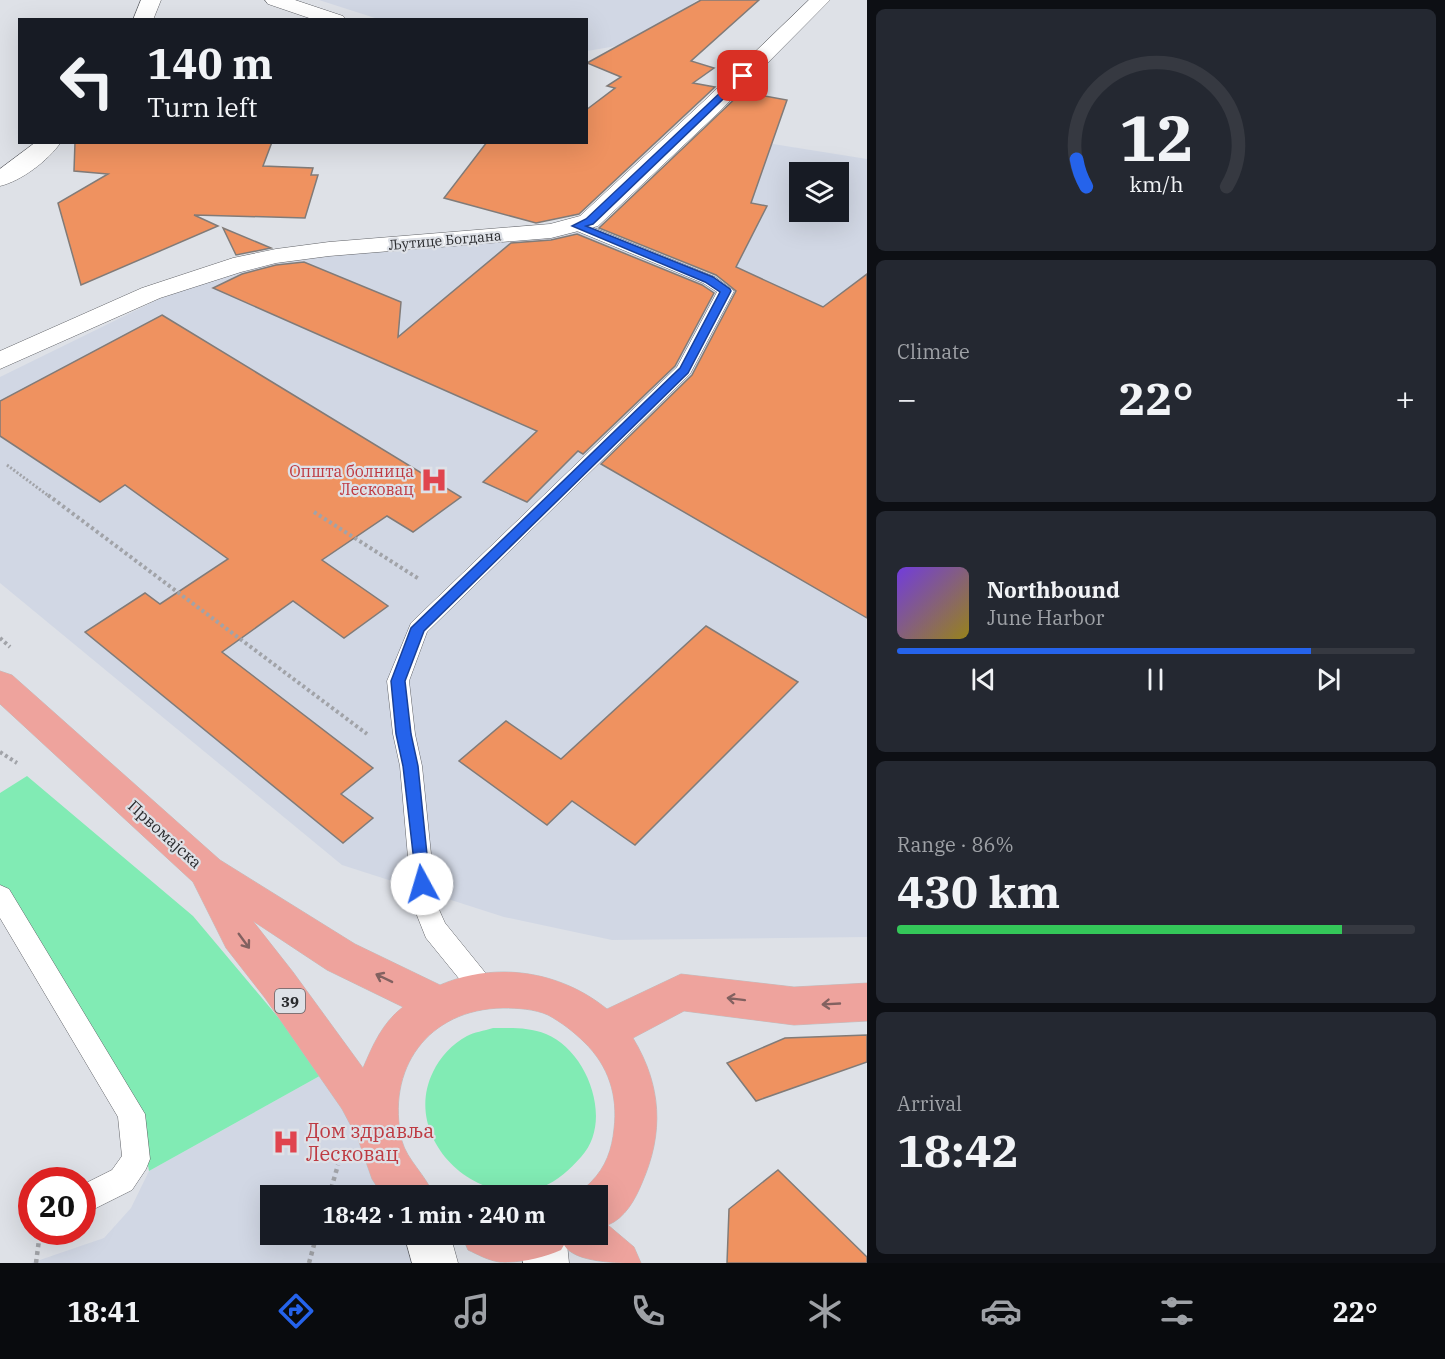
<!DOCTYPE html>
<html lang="en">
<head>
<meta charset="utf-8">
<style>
  :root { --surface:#171b24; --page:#242831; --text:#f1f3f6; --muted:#9ea1a6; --line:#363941; --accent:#2563eb }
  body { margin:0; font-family:"IBM Plex Serif",serif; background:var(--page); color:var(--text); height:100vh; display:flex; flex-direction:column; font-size:22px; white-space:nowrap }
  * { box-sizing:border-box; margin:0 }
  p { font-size:20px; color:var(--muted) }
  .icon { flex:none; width:33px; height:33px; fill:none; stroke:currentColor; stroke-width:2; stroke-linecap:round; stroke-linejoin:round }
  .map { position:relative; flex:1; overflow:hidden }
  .panel { display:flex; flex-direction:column; gap:9px; padding:9px; background:#0d0f14; width:578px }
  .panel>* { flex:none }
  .banner { position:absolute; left:18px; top:18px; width:570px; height:126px; border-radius:0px; box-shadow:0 6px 24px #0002; background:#171b24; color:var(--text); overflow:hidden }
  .controls { position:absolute; left:789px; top:162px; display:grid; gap:12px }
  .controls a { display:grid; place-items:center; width:60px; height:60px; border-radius:0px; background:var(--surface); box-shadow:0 6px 24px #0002; font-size:30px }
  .speed { position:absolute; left:18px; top:1167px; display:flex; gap:12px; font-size:30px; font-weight:700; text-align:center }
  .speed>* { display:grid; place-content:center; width:78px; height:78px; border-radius:50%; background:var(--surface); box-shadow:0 6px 24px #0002; line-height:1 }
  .speed .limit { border:9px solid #d22; background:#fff; color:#111 }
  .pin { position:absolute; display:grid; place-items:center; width:51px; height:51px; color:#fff; margin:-26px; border-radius:12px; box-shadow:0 3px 9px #0006 }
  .me { position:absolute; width:66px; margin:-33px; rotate:354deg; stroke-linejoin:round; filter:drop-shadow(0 0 4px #0008) }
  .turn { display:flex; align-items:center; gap:21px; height:126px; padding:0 30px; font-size:27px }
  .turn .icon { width:78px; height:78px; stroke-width:2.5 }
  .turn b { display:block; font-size:42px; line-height:51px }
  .big { font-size:45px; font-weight:700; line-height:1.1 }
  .panel .tile { flex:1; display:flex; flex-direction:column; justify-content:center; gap:9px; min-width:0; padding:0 21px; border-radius:9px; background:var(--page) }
  .panel .dial { align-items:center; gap:0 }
  .dial svg { height:156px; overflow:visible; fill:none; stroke:var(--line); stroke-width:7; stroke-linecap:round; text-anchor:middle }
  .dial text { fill:var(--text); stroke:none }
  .song { display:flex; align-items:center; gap:18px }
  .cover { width:72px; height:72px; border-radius:9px; background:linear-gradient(135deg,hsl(260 70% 55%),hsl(50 70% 35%)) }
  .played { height:6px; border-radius:3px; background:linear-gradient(90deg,var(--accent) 80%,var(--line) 80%) }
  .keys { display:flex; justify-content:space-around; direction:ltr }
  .heat { display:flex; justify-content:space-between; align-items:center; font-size:33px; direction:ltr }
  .charge { height:9px; border-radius:4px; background:linear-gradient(90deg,#34c759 86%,var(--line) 0) }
  .trip { position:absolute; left:260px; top:1185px; width:348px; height:60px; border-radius:0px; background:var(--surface); box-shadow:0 6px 24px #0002; font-weight:700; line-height:60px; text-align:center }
  .tab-bar { display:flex; height:96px; justify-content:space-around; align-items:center; background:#090b0e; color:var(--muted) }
  .tab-bar .icon { width:42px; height:42px }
  .tab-bar .current { color:var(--accent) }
  .tab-bar b { font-size:27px; color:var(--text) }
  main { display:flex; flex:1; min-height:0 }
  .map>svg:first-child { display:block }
</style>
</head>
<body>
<main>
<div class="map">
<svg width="868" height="1263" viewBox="0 0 868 1263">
  <rect width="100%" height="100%" fill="#dee1e7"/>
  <path fill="#d1d7e4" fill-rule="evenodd" d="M 319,0 L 697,0 L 640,42 L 587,51 L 586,20 L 378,19 Z
    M 703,133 L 867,159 L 867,937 L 612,940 L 504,917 L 342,865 L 0,583 L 0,377 L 159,299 L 223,275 L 277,262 L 555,227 L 605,223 ZM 800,172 L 838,172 L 838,212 L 800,212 Z
    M 325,1073 L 407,1195 L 270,1196 L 270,1234 L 427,1235 L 432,1263 L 31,1263 L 104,1238 L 131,1208 L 149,1171 Z"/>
  <path fill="#81ebb4" d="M 27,776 L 193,916 L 325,1073 L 149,1171 L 145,1148 L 0,899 L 0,793 Z
    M 493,1028 C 511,1028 529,1027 546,1034 C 588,1051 614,1122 581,1157 C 570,1169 558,1181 542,1187 C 475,1211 401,1137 433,1072 C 440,1057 452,1044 467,1036 C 474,1032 484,1031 493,1028 Z"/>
  <path fill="#ef9260" stroke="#817b78" stroke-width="1.5" d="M 701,0 L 759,0 L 691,61 L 714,68 L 693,83 L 715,87 L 579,214 L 536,223 L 444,198 L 487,142 L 586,142 L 586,110 L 615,88 L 607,86 L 621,77 L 587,63 Z
    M 742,92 L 787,100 L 751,203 L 767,206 L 736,267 L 823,307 L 867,274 L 867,618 L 601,464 L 692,375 L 736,291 L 716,275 L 599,228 Z
    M 75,142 L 272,142 L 263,166 L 313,168 L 311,175 L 318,175 L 305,218 L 194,215 L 218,226 L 81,285 L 58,203 L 108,174 L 74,171 Z
    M 223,228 L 271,248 L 236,255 Z
    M 577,234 L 702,285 L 714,293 L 675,366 L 583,454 L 578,451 L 527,502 L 483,482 L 537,431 L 213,288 L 242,274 L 276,265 L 304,262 L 401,302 L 398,337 L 511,243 L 551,240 Z
    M 162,315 L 461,497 L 413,532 L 387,516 L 322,560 L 388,606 L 344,638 L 293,601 L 222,652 L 373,768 L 341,794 L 373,818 L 343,843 L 85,632 L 145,593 L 160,604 L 228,559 L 125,485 L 100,502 L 0,436 L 0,401 Z
    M 706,626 L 798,682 L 635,845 L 572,801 L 547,825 L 459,761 L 506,721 L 561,759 Z
    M 867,1035 L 867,1062 L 756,1101 L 727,1063 L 785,1038 Z
    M 778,1170 L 867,1257 L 867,1263 L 727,1263 L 729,1209 Z"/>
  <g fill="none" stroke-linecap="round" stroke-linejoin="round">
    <defs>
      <path id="service" d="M 577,221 L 715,277 L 734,291 L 690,374 L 427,632 L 409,681 L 415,734 L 422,766 L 436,903 L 445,923 L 492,981 L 496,989 L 492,997 L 483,1001 L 474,997 L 426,938 L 412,903 L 400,766 L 393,734 L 387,681 L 411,623 L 677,367 L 717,292 L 703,283 L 572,229 L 569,226 L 572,223 Z
        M 0,885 L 9,889 L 145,1114 L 150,1159 L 146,1169 L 132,1190 L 82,1215 L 82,1185 L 112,1170 L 122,1156 L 118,1117 L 0,918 Z"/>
      <path id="minor" d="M 141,0 L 161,0 L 153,20 L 133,20 Z
        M 265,0 L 295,0 L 343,16 L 346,20 L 315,20 L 268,4 Z
        M 809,0 L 830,0 L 720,111 L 598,226 L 551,238 L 329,256 L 276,263 L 241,272 L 160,298 L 0,369 L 0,351 L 142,288 L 233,258 L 276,249 L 329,242 L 550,224 L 580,216 L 704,101 Z
        M 36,142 L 61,142 C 48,161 21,181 0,186 L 0,169 Z
        M 404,1234 L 450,1234 L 458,1263 L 412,1263 Z
        M 520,1234 L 566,1234 L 569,1263 L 523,1263 Z"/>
      <path id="primary" d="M 0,671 L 12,675 L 220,860 L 355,944 L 440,985 C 496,961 560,971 607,1009 L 681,974 L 794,987 L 868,983 L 868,1021 L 794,1025 L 684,1011 L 633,1038 C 662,1086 664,1133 642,1183 C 635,1200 625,1218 608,1225 L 634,1247 L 641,1263 C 617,1263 575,1263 564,1245 L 561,1250 C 543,1258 520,1263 500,1262 C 489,1261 477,1254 468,1250 L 461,1234 L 597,1234 L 597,1196 L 579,1196 C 582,1189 586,1187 591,1182 C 606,1167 612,1149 614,1129 C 618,1096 609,1066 584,1042 C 574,1032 561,1022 548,1015 C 535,1009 517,1008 503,1008 C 428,1009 385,1069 402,1141 C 407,1160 426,1175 434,1196 L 383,1196 L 372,1179 L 358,1139 L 342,1109 L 265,998 L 226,948 L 193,882 L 0,704 ZM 253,921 L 327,970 L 403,1007 C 382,1023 373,1045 363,1068 L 293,972 Z"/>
    </defs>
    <use href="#service" stroke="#616368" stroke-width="1"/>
    <use href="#minor" stroke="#616368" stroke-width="1"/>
    <use href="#primary" stroke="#bfbfc0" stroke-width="1"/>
    <path stroke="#a1a3a8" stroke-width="3" stroke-dasharray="2 2" stroke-linecap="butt" d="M 7,465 L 50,497"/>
    <path stroke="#a1a3a8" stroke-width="4" stroke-dasharray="3 3" stroke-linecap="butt" d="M 48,495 L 367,734
      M 314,512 L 419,579
      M 0,638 L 10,647
      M 0,752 L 17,763"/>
    <path stroke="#a1a3a8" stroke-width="4.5" stroke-dasharray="4 4" stroke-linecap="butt" d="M 329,1196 L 338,1165
      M 36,1263 L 40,1232
      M 309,1263 L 317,1234"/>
    <use href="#service" fill="#fff" fill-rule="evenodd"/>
    <use href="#minor" fill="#fff" fill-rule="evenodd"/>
    <use href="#primary" fill="#eea39d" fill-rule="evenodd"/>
  </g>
  <defs><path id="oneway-shaft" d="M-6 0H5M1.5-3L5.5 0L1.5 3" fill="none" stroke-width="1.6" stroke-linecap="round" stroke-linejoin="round" transform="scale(1.5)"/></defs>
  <g stroke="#826160">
    <use href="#oneway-shaft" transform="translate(244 941) rotate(54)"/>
    <use href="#oneway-shaft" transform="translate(384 978) rotate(-154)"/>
    <use href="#oneway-shaft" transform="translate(736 999) rotate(-173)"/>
    <use href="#oneway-shaft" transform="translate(831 1004) rotate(177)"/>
  </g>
  <path fill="#2563eb" stroke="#184099" stroke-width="1.5" d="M 740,74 L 747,76 L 593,224 L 586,226 L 713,277 L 730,289 L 731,291 L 688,373 L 424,631 L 405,681 L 411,734 L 418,766 L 430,884 L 428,888 L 422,890 L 417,888 L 403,766 L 396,734 L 391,681 L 411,628 L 680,368 L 720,292 L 705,282 L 572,226 L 586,219 Z"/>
  <defs>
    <symbol id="hospital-bare" viewBox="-9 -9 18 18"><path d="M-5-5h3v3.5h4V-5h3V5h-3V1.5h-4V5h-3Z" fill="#e0444e" stroke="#dee1e7" stroke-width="2.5" paint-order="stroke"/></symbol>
  </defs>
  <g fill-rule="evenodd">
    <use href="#hospital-bare" x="415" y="461" width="38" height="38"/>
    <use href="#hospital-bare" x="267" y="1123" width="38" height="38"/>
  </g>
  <g text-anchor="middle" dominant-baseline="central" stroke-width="4.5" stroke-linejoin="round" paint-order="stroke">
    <g font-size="14" fill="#2a2b2e" stroke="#dee1e7">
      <text transform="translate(445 240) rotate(-5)">Љутице Богдана</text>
    </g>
    <rect fill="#dee1e7" stroke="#606266" stroke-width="1.5" x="275" y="989" width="30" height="24" rx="4.5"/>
    <g font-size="15" font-weight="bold" fill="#2a2b2e">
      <text x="290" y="1001">39</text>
    </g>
    <g font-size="16" fill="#be3a42" stroke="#dee1e7" text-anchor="end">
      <text x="414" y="471">Општа болница<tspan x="414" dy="18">Лесковац</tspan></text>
    </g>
    <g font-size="16" fill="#2a2b2e" stroke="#dee1e7">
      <text transform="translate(165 834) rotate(42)">Првомајска</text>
    </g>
    <g font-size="20" fill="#be3a42" stroke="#dee1e7" text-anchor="start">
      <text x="306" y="1130">Дом здравља<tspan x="306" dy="23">Лесковац</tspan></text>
    </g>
  </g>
</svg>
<div class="controls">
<a><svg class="icon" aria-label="layers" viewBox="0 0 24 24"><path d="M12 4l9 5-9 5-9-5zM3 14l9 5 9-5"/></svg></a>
</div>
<div class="speed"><div class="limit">20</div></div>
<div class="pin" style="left:743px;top:76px;background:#d93025"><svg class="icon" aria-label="arrive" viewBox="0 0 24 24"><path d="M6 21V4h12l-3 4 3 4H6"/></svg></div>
<svg class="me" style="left:422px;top:884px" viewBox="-20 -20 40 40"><circle r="19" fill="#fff"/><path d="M0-13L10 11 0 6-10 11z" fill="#2563eb"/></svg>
<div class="trip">18:42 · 1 min · 240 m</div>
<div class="banner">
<div class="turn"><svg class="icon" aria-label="left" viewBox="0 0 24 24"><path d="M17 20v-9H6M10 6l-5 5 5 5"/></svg><div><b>140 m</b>Turn left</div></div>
</div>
</div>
<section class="panel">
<div class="tile dial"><svg viewBox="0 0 100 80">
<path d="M14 69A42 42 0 1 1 86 69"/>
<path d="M14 69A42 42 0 0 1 9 55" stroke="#2563eb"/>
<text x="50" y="56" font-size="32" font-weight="700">12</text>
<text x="50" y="72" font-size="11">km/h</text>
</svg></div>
<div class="tile"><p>Climate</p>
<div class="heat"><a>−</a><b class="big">22°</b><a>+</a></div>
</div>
<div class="tile">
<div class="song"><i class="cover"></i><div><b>Northbound</b><p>June Harbor</p></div></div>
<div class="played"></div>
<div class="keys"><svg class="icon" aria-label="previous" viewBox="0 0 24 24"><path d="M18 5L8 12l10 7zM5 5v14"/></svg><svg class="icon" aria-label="pause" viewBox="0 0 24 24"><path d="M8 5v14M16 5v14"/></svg><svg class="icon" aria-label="next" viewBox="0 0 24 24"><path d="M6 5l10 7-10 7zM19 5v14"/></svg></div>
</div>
<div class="tile"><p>Range · 86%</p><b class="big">430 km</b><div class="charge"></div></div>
<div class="tile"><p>Arrival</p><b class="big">18:42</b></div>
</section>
</main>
<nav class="tab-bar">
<b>18:41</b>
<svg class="icon current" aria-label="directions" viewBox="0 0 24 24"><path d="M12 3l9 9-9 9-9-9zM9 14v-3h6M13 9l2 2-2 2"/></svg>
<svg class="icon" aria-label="music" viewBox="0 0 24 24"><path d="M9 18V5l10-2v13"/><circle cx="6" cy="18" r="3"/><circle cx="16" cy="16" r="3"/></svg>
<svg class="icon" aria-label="phone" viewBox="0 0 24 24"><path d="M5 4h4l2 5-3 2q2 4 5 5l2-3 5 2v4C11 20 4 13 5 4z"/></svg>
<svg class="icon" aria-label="climate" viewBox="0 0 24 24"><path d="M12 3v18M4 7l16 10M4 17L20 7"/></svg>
<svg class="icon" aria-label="car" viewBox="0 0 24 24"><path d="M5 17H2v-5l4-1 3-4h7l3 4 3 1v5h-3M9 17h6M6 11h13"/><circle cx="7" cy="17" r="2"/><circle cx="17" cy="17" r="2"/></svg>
<svg class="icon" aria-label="filters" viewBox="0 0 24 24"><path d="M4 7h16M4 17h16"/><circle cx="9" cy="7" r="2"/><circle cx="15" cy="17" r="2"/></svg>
<b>22°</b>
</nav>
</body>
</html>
